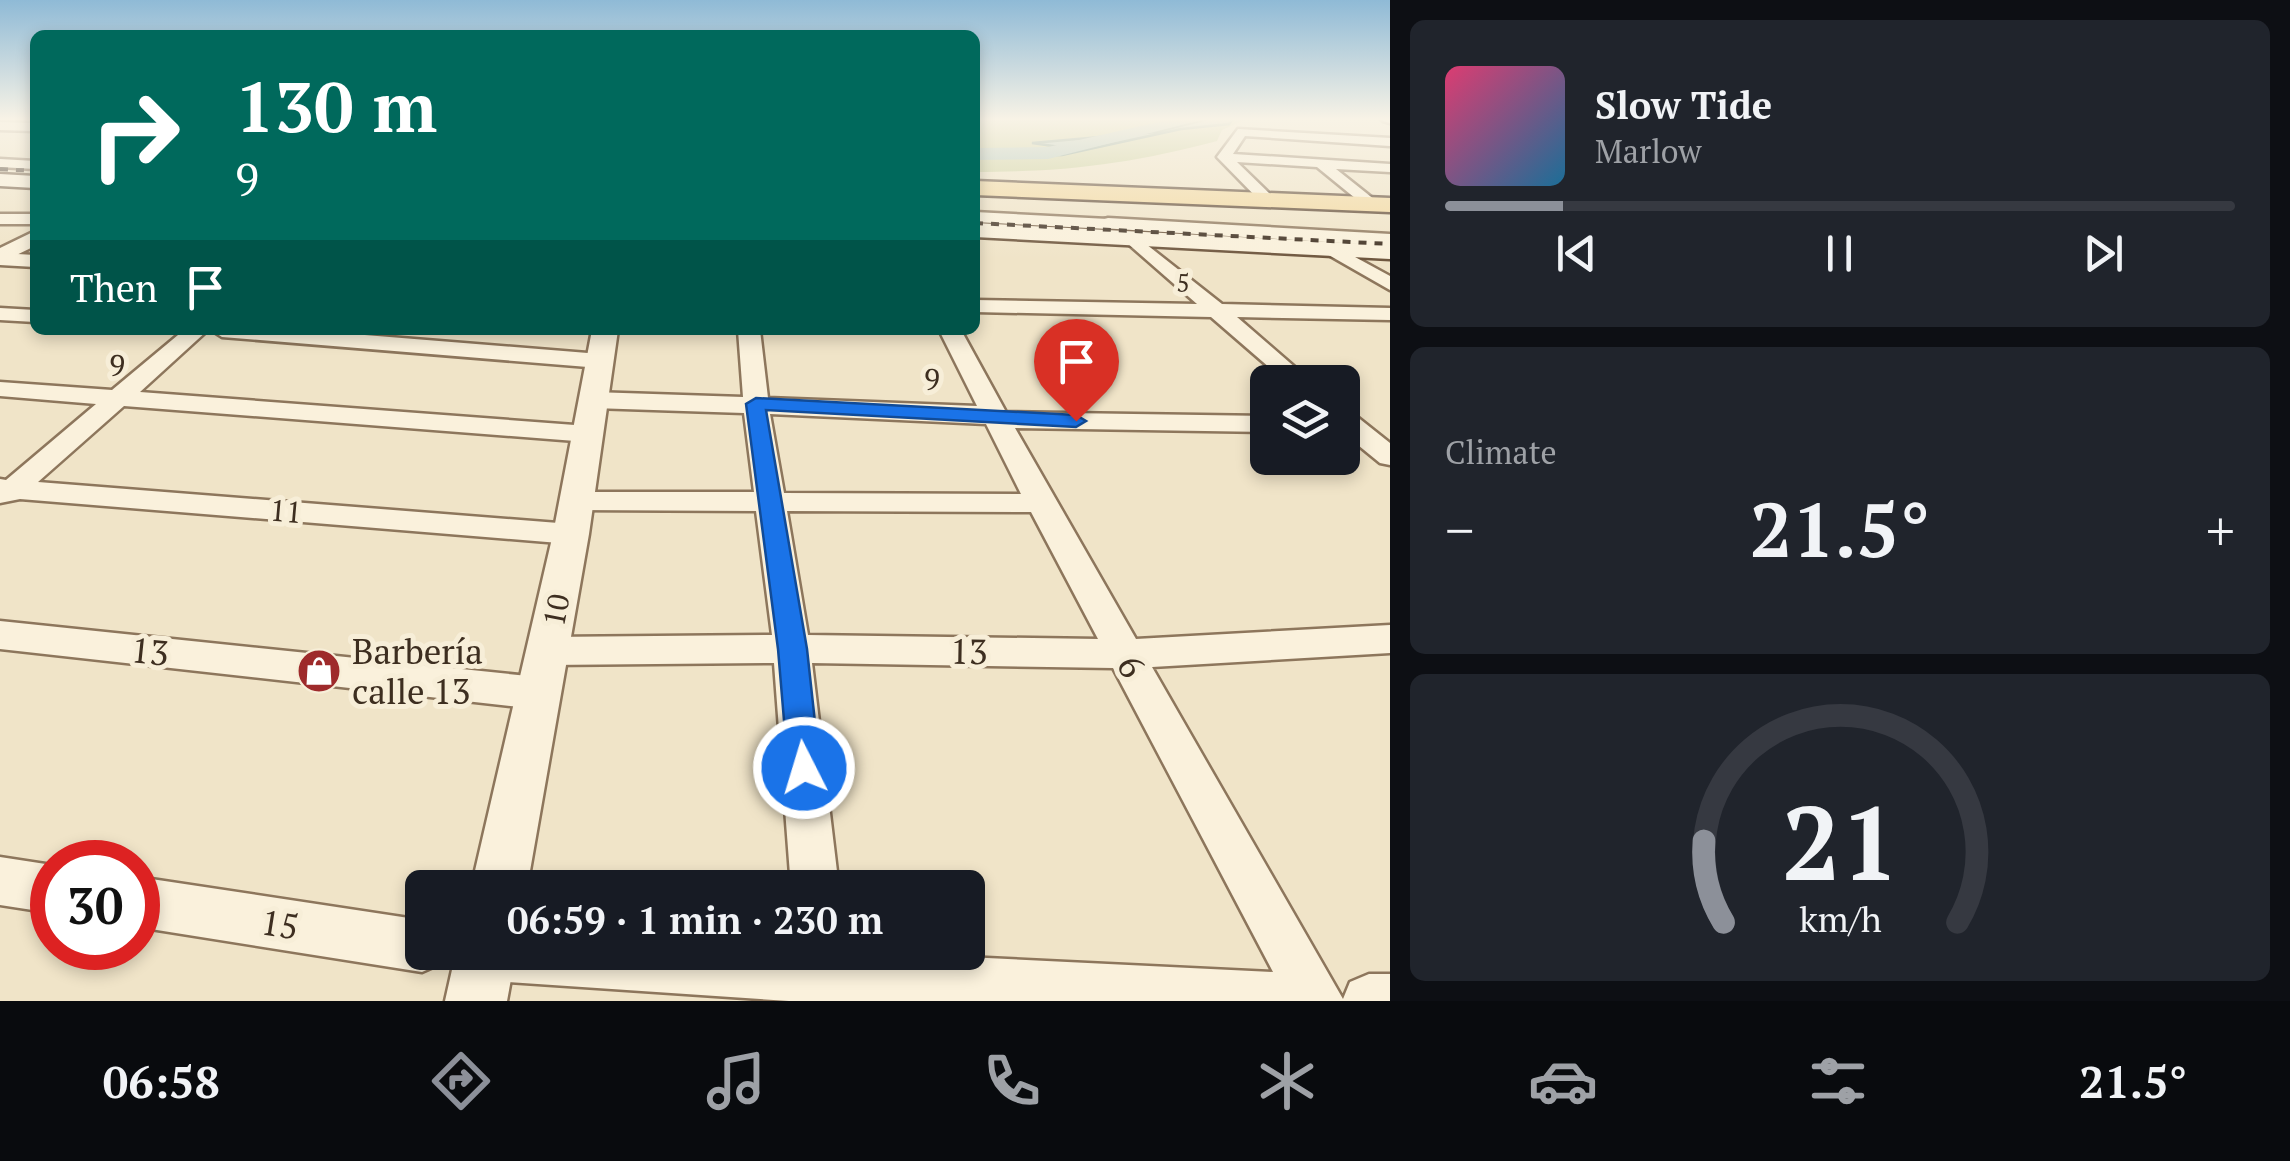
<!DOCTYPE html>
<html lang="en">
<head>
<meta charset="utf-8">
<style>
  :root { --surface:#171b24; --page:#20242c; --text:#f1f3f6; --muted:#9ea1a6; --line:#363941; --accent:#8c9099 }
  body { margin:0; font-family:"PT Serif",serif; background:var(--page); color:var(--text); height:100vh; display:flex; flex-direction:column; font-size:38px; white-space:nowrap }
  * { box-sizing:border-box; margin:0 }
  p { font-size:32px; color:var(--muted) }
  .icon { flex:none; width:55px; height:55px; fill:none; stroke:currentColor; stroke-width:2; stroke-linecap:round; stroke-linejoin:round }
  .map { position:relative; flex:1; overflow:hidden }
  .details { display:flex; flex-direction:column; gap:20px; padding:20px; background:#0d0f14; width:900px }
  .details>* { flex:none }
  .hud { position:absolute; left:30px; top:30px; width:950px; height:305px; border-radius:15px; box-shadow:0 5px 15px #0003; background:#00695c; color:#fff; overflow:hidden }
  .tools { position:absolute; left:1250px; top:365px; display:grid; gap:20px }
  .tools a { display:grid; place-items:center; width:110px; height:110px; border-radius:15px; background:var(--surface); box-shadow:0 5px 15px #0003; font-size:50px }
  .speed { position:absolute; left:30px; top:840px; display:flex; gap:20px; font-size:50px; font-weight:700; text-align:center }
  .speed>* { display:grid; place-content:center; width:130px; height:130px; border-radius:50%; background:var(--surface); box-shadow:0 5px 15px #0003; line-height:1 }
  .speed .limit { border:15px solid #d22; background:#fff; color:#111 }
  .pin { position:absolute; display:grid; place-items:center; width:85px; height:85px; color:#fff; margin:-102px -42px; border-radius:50% 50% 50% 0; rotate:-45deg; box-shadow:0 0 10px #0007 }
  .pin .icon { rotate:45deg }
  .me { position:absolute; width:110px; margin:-55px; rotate:355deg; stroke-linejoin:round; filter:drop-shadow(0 0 8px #0008) }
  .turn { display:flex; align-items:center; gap:35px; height:210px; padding:0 40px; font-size:45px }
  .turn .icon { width:130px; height:130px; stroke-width:2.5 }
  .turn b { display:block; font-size:70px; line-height:85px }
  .then { display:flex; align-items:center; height:95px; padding:0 40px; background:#0003; gap:20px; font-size:38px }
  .big { font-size:75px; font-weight:800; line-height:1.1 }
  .details .widget { flex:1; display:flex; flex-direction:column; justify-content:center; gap:15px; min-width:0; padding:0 35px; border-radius:15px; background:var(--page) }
  .details .dial { align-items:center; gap:0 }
  .dial svg { height:260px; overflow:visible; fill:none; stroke:var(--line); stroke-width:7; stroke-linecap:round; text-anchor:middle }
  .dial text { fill:var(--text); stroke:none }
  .song { display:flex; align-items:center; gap:30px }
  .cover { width:120px; height:120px; border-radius:15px; background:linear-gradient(135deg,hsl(340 70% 55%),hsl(200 70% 35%)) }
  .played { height:10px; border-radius:5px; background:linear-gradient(90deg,var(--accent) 15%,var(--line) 15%) }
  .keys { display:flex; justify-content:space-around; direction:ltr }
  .heat { display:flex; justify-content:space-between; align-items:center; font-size:55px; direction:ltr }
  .trip { position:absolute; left:405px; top:870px; width:580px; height:100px; border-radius:15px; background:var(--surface); box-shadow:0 5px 15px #0003; font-weight:800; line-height:100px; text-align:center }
  .tab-bar { display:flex; height:160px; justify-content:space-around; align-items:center; background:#090b0e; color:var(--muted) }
  .tab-bar .icon { width:70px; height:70px }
  .tab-bar .current { color:var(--accent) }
  .tab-bar b { font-size:45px; color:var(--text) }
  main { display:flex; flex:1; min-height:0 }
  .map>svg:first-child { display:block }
</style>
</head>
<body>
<main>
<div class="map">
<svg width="1390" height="1001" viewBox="0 0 1390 1001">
  <rect width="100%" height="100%" fill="#f0e4c8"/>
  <path fill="#c9cf9b" d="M 975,119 L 1208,119 L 1156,132 L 1042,143 L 1062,147 L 1027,154 L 975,152 Z
    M 1233,119 L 1246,119 L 1222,130 L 1217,141 C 1130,164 1065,172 975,172 L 975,157 L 1062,155 L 1181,129 L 1229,124 Z"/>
  <path fill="#a9c4bc" stroke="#6f938a" stroke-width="2.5" d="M 1208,119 L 1233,119 L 1229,124 L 1181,129 L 1062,155 L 975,157 L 975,152 L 1049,151 L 1060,147 L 1032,143 L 1156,132 Z"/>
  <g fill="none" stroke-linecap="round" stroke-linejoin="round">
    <path fill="#a9c4bc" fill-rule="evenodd" d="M 1172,119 L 1205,119 L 1048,159 L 975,160 L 975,148 L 1048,147 Z"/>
    <defs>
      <path id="minor" d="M 1381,119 L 1390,119 L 1390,123 L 1383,121 Z
        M 0,122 L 35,123 L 35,131 L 0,130 Z
        M 1238,129 L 1390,138 L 1390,146 L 1245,136 L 1233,154 L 1390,164 L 1390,172 L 1336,169 L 1380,204 L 1366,207 L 1317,167 L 1237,162 L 1276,200 L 1262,203 L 1217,157 Z
        M 0,159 L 35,161 L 35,169 L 0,167 Z
        M 975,212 L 1108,219 L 1116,224 L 1108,229 L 975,222 Z
        M 0,214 L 35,214 L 35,224 L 0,224 Z
        M 1132,233 L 1222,304 L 1390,308 L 1390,320 L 1237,317 L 1312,382 L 1286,382 L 1211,317 L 975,312 L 975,300 L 1197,304 L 1126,242 L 1126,234 Z
        M 1333,245 L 1390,276 L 1390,290 L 1327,254 L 1327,246 Z
        M 0,253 L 35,255 L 35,267 L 0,265 Z
        M 0,308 L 35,310 L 35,322 L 0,320 Z
        M 184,330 L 208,330 L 140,392 L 588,426 L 601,434 L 588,442 L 124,406 L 38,482 L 571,524 L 582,527 L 587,534 L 582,541 L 571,544 L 20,499 L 0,503 L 0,479 L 6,480 L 96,404 L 0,396 L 0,382 L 112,390 Z
        M 211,330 L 303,330 L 600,354 L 612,361 L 600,368 L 222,337 Z
        M 738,330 L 760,330 L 768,398 L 977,406 L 939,330 L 961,330 L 1006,412 L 1268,416 L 1268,432 L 1015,428 L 1136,639 L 1390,625 L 1390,653 L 1152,667 L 1343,999 L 1350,982 L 1369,974 L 1390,974 L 1390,1001 L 789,1001 L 477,980 L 459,972 L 452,952 L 863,952 L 1273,972 L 1113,668 L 812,663 L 839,888 L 791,888 L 774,663 L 548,665 L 535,661 L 529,651 L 535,641 L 548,637 L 772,635 L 756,511 L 577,510 L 566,508 L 562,501 L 566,494 L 577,492 L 754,492 L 744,413 L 593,408 L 580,400 L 593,392 L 743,397 ZM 770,414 L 986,424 L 1021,494 L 784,493 ZM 787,511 L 1031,512 L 1098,639 L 808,635 Z
        M 1342,410 L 1351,412 L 1390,443 L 1390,465 L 1380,463 L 1342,432 Z
        M 0,621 L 538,677 L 552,682 L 558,693 L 552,704 L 538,709 L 0,649 Z
        M 0,857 L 52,865 L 52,913 L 0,905 Z
        M 138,877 L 422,920 L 422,952 L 445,952 L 440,964 L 422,972 L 138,927 Z"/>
      <path id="tertiary" d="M 1108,218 L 1390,234 L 1390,246 L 1101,228 L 1101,220 Z
        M 35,231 L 35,246 L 0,263 L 0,248 Z
        M 592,330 L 618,330 L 589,534 L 527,888 L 471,888 L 553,534 Z
        M 456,952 L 516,952 L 507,1001 L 445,1001 Z"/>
      <path id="secondary" d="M 0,174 L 35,176 L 35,188 L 0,186 Z
        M 975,223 L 1390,245 L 1390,259 L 975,237 Z"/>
      <path id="primary" d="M 975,181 L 1390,198 L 1390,212 L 975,195 Z"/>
    </defs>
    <use href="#minor" stroke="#8d765c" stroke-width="5"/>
    <use href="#tertiary" stroke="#8d765c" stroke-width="5"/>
    <use href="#secondary" stroke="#6f573f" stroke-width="5"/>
    <use href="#primary" stroke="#5b4430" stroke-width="5"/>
    <use href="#minor" fill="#faf1dc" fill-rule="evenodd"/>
    <use href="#tertiary" fill="#faf1dc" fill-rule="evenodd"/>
    <use href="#secondary" fill="#faf1dc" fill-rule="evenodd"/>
    <use href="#primary" fill="#f3d9a0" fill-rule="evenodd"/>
    <path stroke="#3d2e20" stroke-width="4" stroke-dasharray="8 8" stroke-linecap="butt" d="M 0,169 L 35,171
      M 975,223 L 1390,244"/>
  </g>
  <linearGradient id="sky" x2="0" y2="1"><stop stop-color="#8fbad6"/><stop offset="0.46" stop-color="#f8f3e6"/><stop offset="1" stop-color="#f8f3e6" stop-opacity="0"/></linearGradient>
  <rect width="1390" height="259" fill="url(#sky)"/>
  <path fill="#1a73e8" stroke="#114b97" stroke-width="2.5" d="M 756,398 L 1076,415 L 1086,421 L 1076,427 L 766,410 L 807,649 L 820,768 L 815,778 L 804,783 L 792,778 L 788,768 L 778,649 L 746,404 Z"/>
  <defs>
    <symbol id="shop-disc" viewBox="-11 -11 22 22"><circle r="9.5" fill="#9e2a2b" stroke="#f7eed8"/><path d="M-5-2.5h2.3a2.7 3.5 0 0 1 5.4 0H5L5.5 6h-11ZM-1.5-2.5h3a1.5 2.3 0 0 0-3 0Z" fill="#fff"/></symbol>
  </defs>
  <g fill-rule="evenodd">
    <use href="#shop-disc" x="294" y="646" width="50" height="50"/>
  </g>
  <g text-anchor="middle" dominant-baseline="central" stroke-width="10" stroke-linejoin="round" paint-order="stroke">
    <g font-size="25" fill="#3d2e20" stroke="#f7eed8">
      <text transform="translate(1183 282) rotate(1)">5</text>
    </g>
    <g font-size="30" fill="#3d2e20" stroke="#f7eed8">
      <text transform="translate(117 365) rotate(4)">9</text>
      <text transform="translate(932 379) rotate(2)">9</text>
      <text transform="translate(286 511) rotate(5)">11</text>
      <text transform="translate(556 610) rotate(-79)">10</text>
    </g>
    <g font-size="35" fill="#3d2e20" stroke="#f7eed8">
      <text transform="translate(150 651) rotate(6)">13</text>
      <text transform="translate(969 651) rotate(1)">13</text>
      <text transform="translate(1132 666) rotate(61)">6</text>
      <text transform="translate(280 924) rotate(9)">15</text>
    </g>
    <g font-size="35" fill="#3d2e20" stroke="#f7eed8" text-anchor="start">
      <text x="352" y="651">Barbería<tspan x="352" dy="40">calle 13</tspan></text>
    </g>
  </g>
</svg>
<div class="tools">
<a><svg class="icon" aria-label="layers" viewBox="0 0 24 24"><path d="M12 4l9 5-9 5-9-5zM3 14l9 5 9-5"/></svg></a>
</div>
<div class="speed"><div class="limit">30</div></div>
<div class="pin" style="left:1076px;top:421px;background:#d93025"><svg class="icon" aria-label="arrive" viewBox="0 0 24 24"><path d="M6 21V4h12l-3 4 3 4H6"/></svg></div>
<svg class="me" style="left:804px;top:768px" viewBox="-20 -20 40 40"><circle r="17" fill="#1a73e8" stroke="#fff" stroke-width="3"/><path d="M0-11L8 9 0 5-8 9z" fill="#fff"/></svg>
<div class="trip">06:59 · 1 min · 230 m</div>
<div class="hud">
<div class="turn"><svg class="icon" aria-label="right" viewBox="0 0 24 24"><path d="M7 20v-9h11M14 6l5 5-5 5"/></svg><div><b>130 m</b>9</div></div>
<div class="then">Then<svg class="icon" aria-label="arrive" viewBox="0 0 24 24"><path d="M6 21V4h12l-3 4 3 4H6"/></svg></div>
</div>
</div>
<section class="details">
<div class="widget">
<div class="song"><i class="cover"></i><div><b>Slow Tide</b><p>Marlow</p></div></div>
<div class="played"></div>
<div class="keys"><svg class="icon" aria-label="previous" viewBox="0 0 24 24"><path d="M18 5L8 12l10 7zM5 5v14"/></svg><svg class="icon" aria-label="pause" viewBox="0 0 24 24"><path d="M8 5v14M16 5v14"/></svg><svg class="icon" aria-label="next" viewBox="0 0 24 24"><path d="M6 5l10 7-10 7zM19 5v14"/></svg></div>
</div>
<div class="widget"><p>Climate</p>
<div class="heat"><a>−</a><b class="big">21.5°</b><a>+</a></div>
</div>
<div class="widget dial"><svg viewBox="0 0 100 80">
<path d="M14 69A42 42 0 1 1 86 69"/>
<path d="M14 69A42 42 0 0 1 8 44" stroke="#8c9099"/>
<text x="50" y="56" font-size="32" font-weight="700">21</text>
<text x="50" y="72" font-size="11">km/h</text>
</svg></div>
</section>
</main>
<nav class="tab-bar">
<b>06:58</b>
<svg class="icon current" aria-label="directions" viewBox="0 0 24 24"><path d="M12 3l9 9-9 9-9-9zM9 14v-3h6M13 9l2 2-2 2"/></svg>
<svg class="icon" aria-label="music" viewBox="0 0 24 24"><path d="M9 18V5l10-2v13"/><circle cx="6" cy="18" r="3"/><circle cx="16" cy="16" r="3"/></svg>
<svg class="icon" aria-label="phone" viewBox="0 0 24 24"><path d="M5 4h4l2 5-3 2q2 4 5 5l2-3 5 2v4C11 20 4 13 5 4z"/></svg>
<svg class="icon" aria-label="climate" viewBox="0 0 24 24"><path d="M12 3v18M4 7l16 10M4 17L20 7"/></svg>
<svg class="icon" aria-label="car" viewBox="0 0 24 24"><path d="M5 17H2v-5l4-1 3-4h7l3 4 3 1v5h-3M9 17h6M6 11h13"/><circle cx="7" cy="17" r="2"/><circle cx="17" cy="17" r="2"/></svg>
<svg class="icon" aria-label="filters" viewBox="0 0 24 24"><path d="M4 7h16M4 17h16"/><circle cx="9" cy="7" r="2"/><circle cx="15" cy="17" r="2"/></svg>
<b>21.5°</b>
</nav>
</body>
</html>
